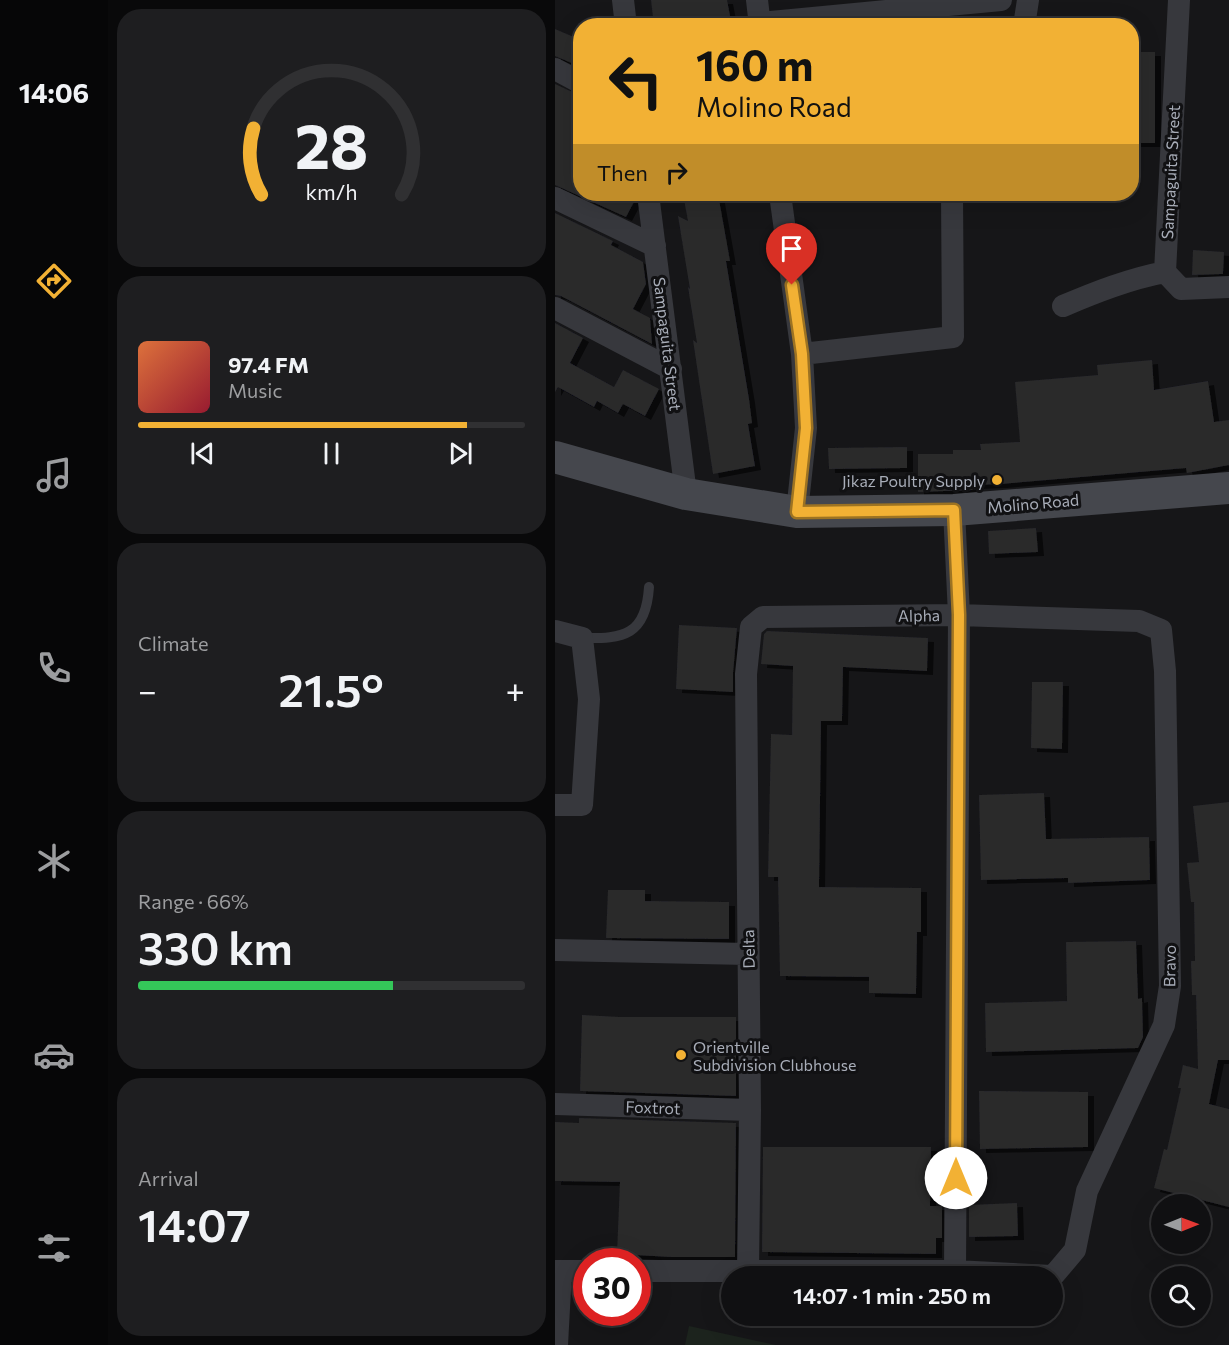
<!DOCTYPE html>
<html lang="en">
<head>
<meta charset="utf-8">
<style>
  :root { --surface:#101012; --page:#1e1e20; --text:#f1f3f6; --muted:#9c9d9f; --line:#303032; --accent:#f2b134 }
  body { margin:0; font-family:Commissioner,sans-serif; background:var(--page); color:var(--text); height:100vh; display:flex; flex-direction:column; font-size:22px; white-space:nowrap }
  * { box-sizing:border-box; margin:0 }
  p { font-size:20px; color:var(--muted) }
  .icon { flex:none; width:33px; height:33px; fill:none; stroke:currentColor; stroke-width:2; stroke-linecap:round; stroke-linejoin:round }
  .map { position:relative; flex:1; overflow:hidden }
  .panel { display:flex; flex-direction:column; gap:9px; padding:9px; background:#09090a; width:447px }
  .panel>* { flex:none }
  .top-card { position:absolute; left:18px; top:18px; width:566px; height:183px; border-radius:24px; box-shadow:0 6px 24px #0002,0 0 0 2px var(--line); background:#f2b134; color:#111; overflow:hidden }
  .needle { width:39px; rotate:89deg }
  .controls { position:absolute; left:596px; top:1194px; display:grid; gap:12px }
  .controls a { display:grid; place-items:center; width:60px; height:60px; border-radius:50%; background:var(--surface); box-shadow:0 6px 24px #0002,0 0 0 2px var(--line); font-size:30px }
  .speed { position:absolute; left:18px; top:1248px; display:flex; gap:12px; font-size:30px; font-weight:700; text-align:center }
  .speed>* { display:grid; place-content:center; width:78px; height:78px; border-radius:50%; background:var(--surface); box-shadow:0 6px 24px #0002,0 0 0 2px var(--line); line-height:1 }
  .speed .limit { border:9px solid #d22; background:#fff; color:#111 }
  .pin { position:absolute; display:grid; place-items:center; width:51px; height:51px; color:#fff; margin:-62px -26px; border-radius:50% 50% 50% 0; rotate:-45deg; box-shadow:0 0 6px #0007 }
  .pin .icon { rotate:45deg }
  .me { position:absolute; width:66px; margin:-33px; rotate:0deg; stroke-linejoin:round; filter:drop-shadow(0 0 4px #0008) }
  .turn { display:flex; align-items:center; gap:21px; height:126px; padding:0 24px; font-size:27px }
  .turn .icon { width:78px; height:78px; stroke-width:2.5 }
  .turn b { display:block; font-size:42px; line-height:51px }
  .then { display:flex; align-items:center; height:57px; padding:0 24px; background:#0003; gap:12px; font-size:22px }
  .big { font-size:45px; font-weight:600; line-height:1.1 }
  .panel .card { flex:1; display:flex; flex-direction:column; justify-content:center; gap:9px; min-width:0; padding:0 21px; border-radius:24px; background:var(--page) }
  .panel .dial { align-items:center; gap:0 }
  .dial svg { height:156px; overflow:visible; fill:none; stroke:var(--line); stroke-width:7; stroke-linecap:round; text-anchor:middle }
  .dial text { fill:var(--text); stroke:none }
  .song { display:flex; align-items:center; gap:18px }
  .cover { width:72px; height:72px; border-radius:9px; background:linear-gradient(135deg,hsl(20 70% 55%),hsl(350 70% 35%)) }
  .played { height:6px; border-radius:3px; background:linear-gradient(90deg,var(--accent) 85%,var(--line) 85%) }
  .keys { display:flex; justify-content:space-around; direction:ltr }
  .heat { display:flex; justify-content:space-between; align-items:center; font-size:33px; direction:ltr }
  .charge { height:9px; border-radius:4px; background:linear-gradient(90deg,#34c759 66%,var(--line) 0) }
  .trip { position:absolute; left:166px; top:1266px; width:342px; height:60px; border-radius:30px; background:var(--surface); box-shadow:0 6px 24px #0002,0 0 0 2px var(--line); font-weight:600; line-height:60px; text-align:center }
  main { display:flex; flex:1; min-height:0 }
  .menu { display:flex; flex-direction:column; width:108px; justify-content:space-around; align-items:center; background:#060607; color:var(--muted) }
  .menu .icon { width:42px; height:42px }
  .menu .selected { color:var(--accent) }
  .menu b { font-size:27px; color:var(--text) }
  .map>svg:first-child { display:block }
</style>
</head>
<body>
<main>
<nav class="menu">
<b>14:06</b>
<svg class="icon selected" aria-label="directions" viewBox="0 0 24 24"><path d="M12 3l9 9-9 9-9-9zM9 14v-3h6M13 9l2 2-2 2"/></svg>
<svg class="icon" aria-label="music" viewBox="0 0 24 24"><path d="M9 18V5l10-2v13"/><circle cx="6" cy="18" r="3"/><circle cx="16" cy="16" r="3"/></svg>
<svg class="icon" aria-label="phone" viewBox="0 0 24 24"><path d="M5 4h4l2 5-3 2q2 4 5 5l2-3 5 2v4C11 20 4 13 5 4z"/></svg>
<svg class="icon" aria-label="climate" viewBox="0 0 24 24"><path d="M12 3v18M4 7l16 10M4 17L20 7"/></svg>
<svg class="icon" aria-label="car" viewBox="0 0 24 24"><path d="M5 17H2v-5l4-1 3-4h7l3 4 3 1v5h-3M9 17h6M6 11h13"/><circle cx="7" cy="17" r="2"/><circle cx="17" cy="17" r="2"/></svg>
<svg class="icon" aria-label="filters" viewBox="0 0 24 24"><path d="M4 7h16M4 17h16"/><circle cx="9" cy="7" r="2"/><circle cx="15" cy="17" r="2"/></svg>
</nav>
<section class="panel">
<div class="card dial"><svg viewBox="0 0 100 80">
<path d="M14 69A42 42 0 1 1 86 69"/>
<path d="M14 69A42 42 0 0 1 10 35" stroke="#f2b134"/>
<text x="50" y="56" font-size="32" font-weight="700">28</text>
<text x="50" y="72" font-size="11">km/h</text>
</svg></div>
<div class="card">
<div class="song"><i class="cover"></i><div><b>97.4 FM</b><p>Music</p></div></div>
<div class="played"></div>
<div class="keys"><svg class="icon" aria-label="previous" viewBox="0 0 24 24"><path d="M18 5L8 12l10 7zM5 5v14"/></svg><svg class="icon" aria-label="pause" viewBox="0 0 24 24"><path d="M8 5v14M16 5v14"/></svg><svg class="icon" aria-label="next" viewBox="0 0 24 24"><path d="M6 5l10 7-10 7zM19 5v14"/></svg></div>
</div>
<div class="card"><p>Climate</p>
<div class="heat"><a>−</a><b class="big">21.5°</b><a>+</a></div>
</div>
<div class="card"><p>Range · 66%</p><b class="big">330 km</b><div class="charge"></div></div>
<div class="card"><p>Arrival</p><b class="big">14:07</b></div>
</section>
<div class="map">
<svg width="674" height="1345" viewBox="0 0 674 1345">
  <defs>
    <filter id="shadow"><feDropShadow dx="6" dy="4" stdDeviation="0" flood-color="#0009"/></filter>
  </defs>
  <rect width="100%" height="100%" fill="#161618"/>
  <path fill="#1c231d" d="M 134,1326 L 221,1345 L 130,1345 Z"/>
  <path fill="#29292c" filter="url(#shadow)" d="M 96,0 L 172,0 L 177,26 L 99,26 Z
    M 0,29 L 26,40 L 26,67 L 0,56 Z
    M 576,52 L 600,52 L 600,143 L 576,143 Z
    M 0,84 L 26,96 L 26,194 L 80,194 L 80,200 L 71,217 L 0,185 Z
    M 128,194 L 163,194 L 175,261 L 171,261 L 194,399 L 197,423 L 193,424 L 200,466 L 158,474 L 138,340 L 142,343 L 133,287 L 135,289 L 123,216 L 133,221 Z
    M 0,213 L 58,241 L 56,245 L 88,262 L 91,284 L 78,309 L 95,318 L 97,344 L 6,296 L 0,295 Z
    M 638,250 L 669,252 L 668,274 L 637,275 Z
    M 0,323 L 28,338 L 15,363 L 59,387 L 68,370 L 104,389 L 90,416 L 68,404 L 63,413 L 42,401 L 39,407 L 3,387 L 0,392 Z
    M 597,360 L 599,390 L 653,381 L 659,422 L 674,420 L 674,465 L 632,473 L 631,468 L 446,484 L 418,485 L 418,490 L 363,492 L 363,454 L 398,454 L 398,450 L 426,450 L 425,444 L 465,442 L 460,382 L 543,375 L 542,365 Z
    M 352,447 L 352,468 L 274,469 L 273,448 Z
    M 481,528 L 483,552 L 434,554 L 433,531 Z
    M 124,625 L 182,628 L 178,673 L 178,692 L 121,689 Z
    M 212,631 L 373,638 L 372,671 L 288,667 L 287,721 L 266,721 L 264,887 L 366,888 L 366,932 L 362,932 L 361,994 L 314,993 L 314,977 L 225,976 L 223,877 L 213,877 L 216,734 L 237,735 L 238,666 L 206,664 L 209,634 Z
    M 477,682 L 508,682 L 507,749 L 476,748 Z
    M 489,793 L 491,839 L 594,837 L 595,880 L 513,883 L 513,878 L 426,880 L 424,795 Z
    M 674,802 L 674,1060 L 663,1060 L 654,1104 L 674,1109 L 674,1207 L 599,1188 L 609,1149 L 612,1150 L 626,1088 L 623,1088 L 628,1065 L 643,1069 L 641,995 L 637,995 L 636,961 L 640,961 L 639,902 L 636,902 L 632,863 L 644,862 L 638,806 Z
    M 53,890 L 90,890 L 90,901 L 174,902 L 174,939 L 51,938 Z
    M 581,941 L 583,999 L 587,998 L 588,1037 L 583,1048 L 431,1052 L 430,1003 L 512,1001 L 511,942 Z
    M 27,1015 L 65,1017 L 181,1017 L 181,1096 L 25,1091 Z
    M 424,1091 L 533,1092 L 533,1147 L 425,1149 Z
    M 24,1118 L 181,1123 L 180,1257 L 116,1257 L 62,1254 L 65,1182 L 0,1181 L 0,1122 L 24,1123 Z
    M 208,1147 L 376,1147 L 375,1206 L 387,1206 L 387,1238 L 381,1238 L 381,1254 L 207,1252 Z
    M 462,1203 L 463,1236 L 414,1237 L 414,1205 Z"/>
  <g fill="none" stroke-linecap="round" stroke-linejoin="round">
    <path stroke="#37383d" stroke-width="10" d="M 27,638 C 69,639 91,635 94,587"/>
    <path stroke="#37383d" stroke-width="22" d="M 68,0 L 71,26
      M 202,0 L 205,26
      M 624,0 L 610,272 L 626,289 L 674,287
      M 205,23 L 446,0
      M 469,26 L 473,0
      M 0,69 L 26,83
      M 93,194 L 131,494
      M 225,194 L 247,354 L 251,428 L 242,512
      M 0,198 L 100,246
      M 508,306 C 541,292 574,279 610,272
      M 0,308 L 116,369
      M 247,354 L 398,337 L 397,194
      M 399,510 L 404,615 L 400,1271
      M 0,631 L 27,638 L 34,699 L 27,805 L 0,805
      M 0,950 L 193,954
      M 0,1104 L 195,1110
      M 0,1271 L 32,1271
      M 82,1271 L 400,1271 L 496,1276
      M 193,1271 L 195,1110 L 191,674 L 196,627 L 208,617 L 404,615 L 584,621 L 606,630 L 610,671 L 615,986 L 609,1025 L 532,1191 L 520,1250 L 498,1276
      M 2,1345 L 6,1271"/>
    <path stroke="#45474d" stroke-width="32" d="M 0,457 L 131,494 L 242,512 L 399,510 L 674,488"/>
  </g>
  <g fill="none" stroke-linecap="round" stroke-linejoin="round">
    <defs>
      <path id="route" d="M 237,285 L 247,354 L 251,428 L 242,512 L 399,510 L 404,615 L 401,1178"/>
    </defs>
    <use href="#route" stroke="#9d7322" stroke-width="15"/>
    <use href="#route" stroke="#f2b134" stroke-width="10"/>
  </g>
  <g fill="#f2b134" stroke="#111113" stroke-width="2">
    <circle cx="442" cy="480" r="6"/>
    <circle cx="126" cy="1055" r="6"/>
  </g>
  <g text-anchor="middle" dominant-baseline="central" stroke-width="6" stroke-linejoin="round" paint-order="stroke">
    <g font-size="16" fill="#a8adb8" stroke="#111113">
      <text transform="translate(615 172) rotate(-87)">Sampaguita Street</text>
      <text transform="translate(113 344) rotate(83)">Sampaguita Street</text>
      <text transform="translate(478 503) rotate(-5)">Molino Road</text>
      <text transform="translate(364 615) rotate(-1)">Alpha</text>
      <text transform="translate(193 949) rotate(-91)">Delta</text>
      <text transform="translate(614 966) rotate(-89)">Bravo</text>
      <text transform="translate(98 1107) rotate(2)">Foxtrot</text>
    </g>
    <g font-size="16" fill="#a8adb8" stroke="#111113" text-anchor="end">
      <text x="430" y="480">Jikaz Poultry Supply</text>
      <text x="138" y="1046" text-anchor="start">Orientville<tspan x="138" dy="18">Subdivision Clubhouse</tspan></text>
    </g>
  </g>
</svg>
<div class="controls">
<a><svg class="needle" viewBox="-14 -14 28 28"><path d="M0-13l5 13h-10z" fill="#e53935"/><path d="M0 13l5-13h-10z" fill="#9c9d9f"/></svg></a>
<a><svg class="icon" aria-label="search" viewBox="0 0 24 24"><circle cx="10" cy="10" r="6"/><path d="M15 15l6 6"/></svg></a>
</div>
<div class="speed"><div class="limit">30</div></div>
<div class="pin" style="left:237px;top:285px;background:#d93025"><svg class="icon" aria-label="arrive" viewBox="0 0 24 24"><path d="M6 21V4h12l-3 4 3 4H6"/></svg></div>
<svg class="me" style="left:401px;top:1178px" viewBox="-20 -20 40 40"><circle r="19" fill="#fff"/><path d="M0-13L10 11 0 6-10 11z" fill="#f2b134"/></svg>
<div class="trip">14:07 · 1 min · 250 m</div>
<div class="top-card">
<div class="turn"><svg class="icon" aria-label="left" viewBox="0 0 24 24"><path d="M17 20v-9H6M10 6l-5 5 5 5"/></svg><div><b>160 m</b>Molino Road</div></div>
<div class="then">Then<svg class="icon" aria-label="right" viewBox="0 0 24 24"><path d="M7 20v-9h11M14 6l5 5-5 5"/></svg></div>
</div>
</div>
</main>
</body>
</html>
